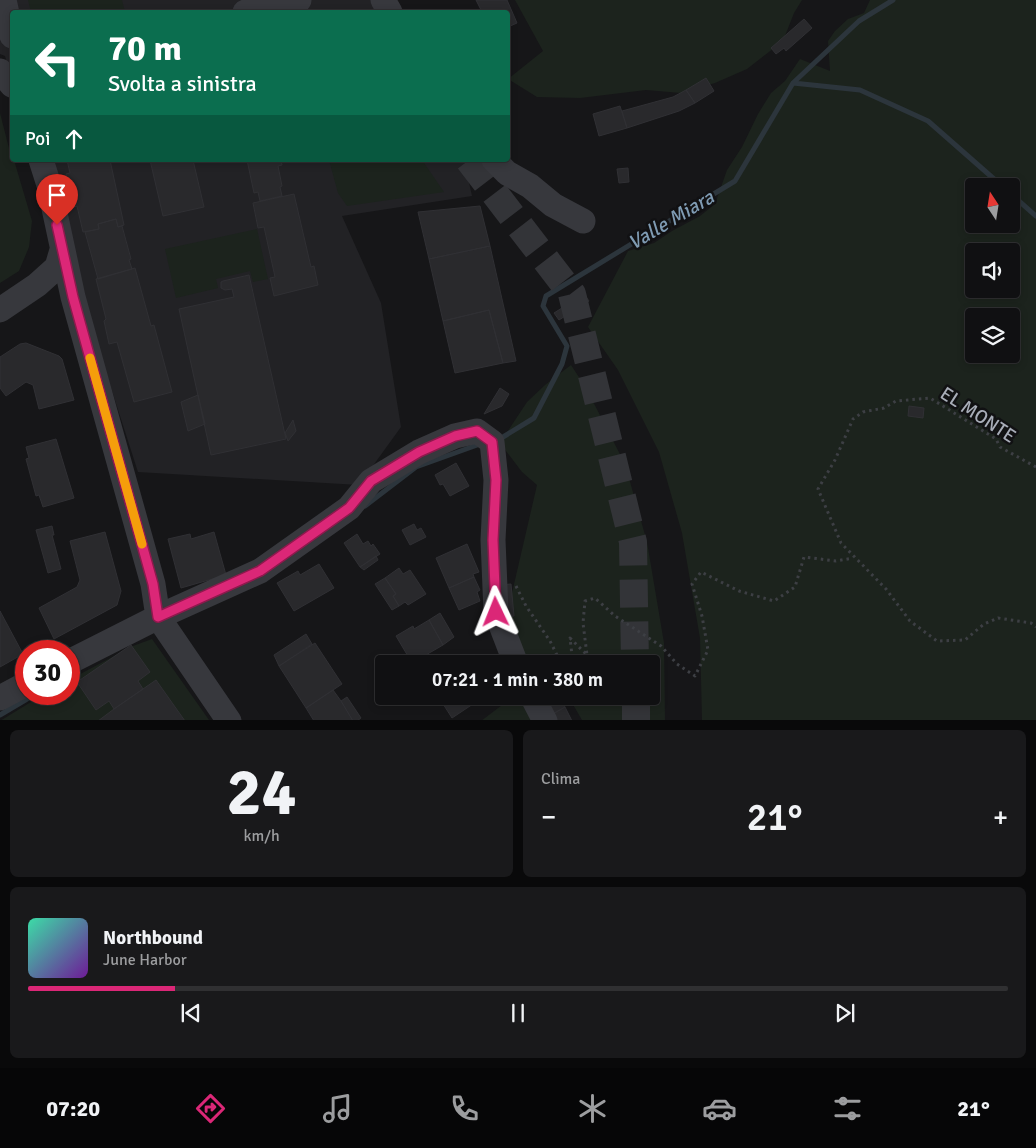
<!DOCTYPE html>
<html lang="it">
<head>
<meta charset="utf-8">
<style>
  :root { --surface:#101012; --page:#19191b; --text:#f1f3f6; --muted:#9c9d9f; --line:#303032; --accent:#db2777 }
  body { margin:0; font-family:Signika,sans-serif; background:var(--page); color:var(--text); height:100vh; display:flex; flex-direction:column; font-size:19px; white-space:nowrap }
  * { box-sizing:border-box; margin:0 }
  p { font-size:16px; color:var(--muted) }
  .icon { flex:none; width:28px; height:28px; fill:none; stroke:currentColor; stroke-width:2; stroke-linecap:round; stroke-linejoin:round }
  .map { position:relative; height:720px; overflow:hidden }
  .drawer { display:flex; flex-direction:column; gap:10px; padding:10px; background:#09090a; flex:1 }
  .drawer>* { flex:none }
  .guide { position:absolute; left:10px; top:10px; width:500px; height:152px; border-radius:5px; box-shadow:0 2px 8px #0003,0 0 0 1px var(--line); background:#0b6e4f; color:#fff; overflow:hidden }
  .needle { width:32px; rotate:348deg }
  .tools { position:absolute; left:965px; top:178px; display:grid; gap:10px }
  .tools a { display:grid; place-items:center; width:55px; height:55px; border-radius:5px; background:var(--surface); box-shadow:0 2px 8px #0003,0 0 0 1px var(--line); font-size:25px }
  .speed { position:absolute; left:15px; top:640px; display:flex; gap:10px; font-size:25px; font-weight:700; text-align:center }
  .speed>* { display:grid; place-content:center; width:65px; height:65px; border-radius:50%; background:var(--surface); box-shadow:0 2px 8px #0003,0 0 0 1px var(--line); line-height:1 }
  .speed .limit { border:8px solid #d22; background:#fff; color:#111 }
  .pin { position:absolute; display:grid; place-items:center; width:42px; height:42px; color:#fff; margin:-51px -21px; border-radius:50% 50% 50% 0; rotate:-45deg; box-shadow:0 0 5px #0007 }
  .pin .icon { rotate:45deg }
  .me { position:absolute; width:55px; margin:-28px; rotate:358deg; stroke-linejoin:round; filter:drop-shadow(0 0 4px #0008) }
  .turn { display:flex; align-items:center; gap:18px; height:105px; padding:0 15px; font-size:22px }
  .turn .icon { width:65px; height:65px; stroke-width:2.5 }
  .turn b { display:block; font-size:35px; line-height:42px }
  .then { display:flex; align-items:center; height:48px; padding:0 15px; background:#0003; gap:10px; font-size:19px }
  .big { font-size:38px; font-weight:600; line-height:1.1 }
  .drawer .tile { flex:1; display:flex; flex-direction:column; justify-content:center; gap:8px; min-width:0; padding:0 18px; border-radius:8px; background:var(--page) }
  .drawer .dial { align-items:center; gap:0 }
  .dial b { font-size:65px; line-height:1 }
  .song { display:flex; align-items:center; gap:15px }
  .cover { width:60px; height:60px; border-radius:8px; background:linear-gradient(135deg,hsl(160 70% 55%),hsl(280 70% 35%)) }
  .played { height:5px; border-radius:2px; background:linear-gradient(90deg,var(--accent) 15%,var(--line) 15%) }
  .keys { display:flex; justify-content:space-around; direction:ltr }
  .heat { display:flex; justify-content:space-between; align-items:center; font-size:28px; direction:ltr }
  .drawer .tiles { flex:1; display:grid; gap:10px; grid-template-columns:1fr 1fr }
  .tile:last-child { grid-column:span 2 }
  .trip { position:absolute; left:375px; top:655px; width:285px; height:50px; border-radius:5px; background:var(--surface); box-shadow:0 2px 8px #0003,0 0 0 1px var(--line); font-weight:600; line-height:50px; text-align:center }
  .tab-bar { display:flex; height:80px; justify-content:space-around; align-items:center; background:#060607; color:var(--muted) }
  .tab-bar .icon { width:35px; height:35px }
  .tab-bar .current { color:var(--accent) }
  .tab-bar b { font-size:22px; color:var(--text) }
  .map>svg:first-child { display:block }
</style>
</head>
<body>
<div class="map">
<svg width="1036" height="721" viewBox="0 0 1036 721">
  <rect width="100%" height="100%" fill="#161618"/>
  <path fill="#222225" d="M 0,0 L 396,0 L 401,12 L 12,12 L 12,79 L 5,56 L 0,54 Z
    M 38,160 L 464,160 L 472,196 L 342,216 L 381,303 L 401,427 L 359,485 L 138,472 Z"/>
  <path fill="#1c231d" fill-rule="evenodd" d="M 28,0 L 122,0 L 125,12 L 31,12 Z
    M 515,0 L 802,0 L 794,13 L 783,41 L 747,69 L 715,83 L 681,93 L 646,90 L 580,98 L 537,97 L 508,79 L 543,51 Z
    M 870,0 L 1036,0 L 1036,720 L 702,720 L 700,638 L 682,533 L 659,452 L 618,370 L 588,327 L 628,251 L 654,243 L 672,231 L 700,216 L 715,204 L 727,170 L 742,147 L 758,114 L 771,93 L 785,81 L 800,59 L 830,71 L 828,41 L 835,31 L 848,19 L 864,13 ZM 974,186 L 1011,186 L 1011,224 L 974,224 ZM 974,251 L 1011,251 L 1011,289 L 974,289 ZM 974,316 L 1011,316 L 1011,354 L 974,354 Z
    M 0,113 L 12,160 L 14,160 L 32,221 L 29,247 L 19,271 L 0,283 Z
    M 329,160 L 422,160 L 444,192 L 347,206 L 338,193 Z
    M 257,229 L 268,279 L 253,282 L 250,271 L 216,279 L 218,288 L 176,298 L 165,249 Z
    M 571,365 L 586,388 L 625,464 L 647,542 L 664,643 L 665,720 L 582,720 L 568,696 L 651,696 L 651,664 L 527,664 L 506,619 L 537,485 L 522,472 L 500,443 L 527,402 L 545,385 Z
    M 152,639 L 209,720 L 0,721 L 44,694 L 69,694 L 69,680 L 133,646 Z
    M 514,696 L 518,696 L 536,714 L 538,721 L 481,721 Z"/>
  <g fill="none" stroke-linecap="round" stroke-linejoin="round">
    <path stroke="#2c353c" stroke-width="5" d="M 793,83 L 860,90 L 928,121 L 1002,186
      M 1011,194 L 1036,216
      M 503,437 L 534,418 L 562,364 L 567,346 L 543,306 L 546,296 L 735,181 L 793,83 L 859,21 L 893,0
      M 365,506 L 416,467 L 480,444
      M 69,676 L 78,670
      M 0,715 L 27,699"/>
  </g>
  <path fill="#29292c" stroke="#303034" d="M 476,0 L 507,0 L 517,23 L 508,27 L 508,12 L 482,12 Z
    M 804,19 L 812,28 L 786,51 L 784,48 L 776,54 L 771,48 Z
    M 706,78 L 714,91 L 695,103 L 686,90 Z
    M 686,90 L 695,103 L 679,111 L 627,128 L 622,111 L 673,97 Z
    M 620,106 L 627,128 L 599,136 L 593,114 Z
    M 67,160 L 110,160 L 124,225 L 118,227 L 116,219 L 98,224 L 99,229 L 83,232 L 77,206 L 74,207 L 66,174 L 70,173 Z
    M 150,160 L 193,160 L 204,207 L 163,216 Z
    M 247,160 L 281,160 L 282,165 L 278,166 L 282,186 L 280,187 L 282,196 L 260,201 L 258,192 L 254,193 Z
    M 628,168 L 629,182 L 619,183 L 617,169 Z
    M 294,194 L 311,267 L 314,266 L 318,285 L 274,296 L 270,278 L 275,277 L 264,227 L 258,228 L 253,203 Z
    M 480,206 L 490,246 L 429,259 L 418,212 Z
    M 116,219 L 118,227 L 122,226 L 131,259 L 129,260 L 132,269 L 98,279 L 85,232 L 99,229 L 98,224 Z
    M 490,246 L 516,361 L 503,363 L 489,310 L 443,321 L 429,259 Z
    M 135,268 L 151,326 L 154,325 L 172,392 L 134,402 L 117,342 L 109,344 L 104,321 L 106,319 L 96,279 Z
    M 249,275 L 286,439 L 211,455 L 179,309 L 234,297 L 232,289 L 225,290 L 221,288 L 221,282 L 223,281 Z
    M 584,294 L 589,301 L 559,320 L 554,313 Z
    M 489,310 L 503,363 L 455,373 L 443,321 Z
    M 26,343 L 59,356 L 62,359 L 74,400 L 39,409 L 33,385 L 26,382 L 6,396 L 0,388 L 0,357 L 20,344 Z
    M 500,388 L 509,394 L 502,406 L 484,414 Z
    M 198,395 L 205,424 L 188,431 L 181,402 Z
    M 909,406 L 924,408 L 923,418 L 908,416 Z
    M 293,420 L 296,431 L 288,441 L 285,433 Z
    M 56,439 L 74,498 L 43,507 L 39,495 L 36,496 L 26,459 L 29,458 L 26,447 Z
    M 456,463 L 469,486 L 450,496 L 443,484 L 440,485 L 435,475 Z
    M 414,524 L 417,530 L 421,528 L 426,537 L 410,545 L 402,530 Z
    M 52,526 L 54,535 L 52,535 L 61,569 L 48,573 L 36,530 Z
    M 105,532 L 121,591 L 117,605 L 54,639 L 39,608 L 77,587 L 80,580 L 70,541 Z
    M 214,532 L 226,575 L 181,588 L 168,539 L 190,534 L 191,539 Z
    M 357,534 L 363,544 L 368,541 L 371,546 L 373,544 L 380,554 L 360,567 L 344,543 Z
    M 467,544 L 479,572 L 473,574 L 474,577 L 449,588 L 436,558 Z
    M 376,556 L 378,560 L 364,570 L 360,567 Z
    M 319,564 L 334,588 L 294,611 L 277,583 L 298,571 L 300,575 Z
    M 399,568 L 403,574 L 410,570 L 426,594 L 408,605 L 405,602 L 399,606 L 393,596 L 396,594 L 385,578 Z
    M 474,577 L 480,590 L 477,592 L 480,601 L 459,610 L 449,588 Z
    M 385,578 L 396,594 L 393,596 L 399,606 L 392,610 L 375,584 Z
    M 511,584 L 514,616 L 503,617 L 500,585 Z
    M 0,611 L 23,654 L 0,667 Z
    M 440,613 L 454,637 L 443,645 L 429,620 Z
    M 429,620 L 443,645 L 412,663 L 396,636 L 413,626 L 414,629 Z
    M 306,634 L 312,644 L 279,666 L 274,655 Z
    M 315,643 L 342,684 L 306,708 L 279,666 Z
    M 131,645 L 150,672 L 138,681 L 143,689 L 114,709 L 109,701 L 96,710 L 77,682 Z
    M 156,680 L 185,721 L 98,721 L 114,709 Z
    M 333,690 L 341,701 L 353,721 L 314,721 L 306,708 Z
    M 438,696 L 485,696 L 452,718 Z
    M 347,697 L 361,718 L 357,721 L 353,721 L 341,701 Z
    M 560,698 L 565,707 L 545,718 L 540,709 Z
    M 565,707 L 572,721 L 550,721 L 548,717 Z"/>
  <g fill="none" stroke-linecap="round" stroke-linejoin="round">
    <path stroke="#333438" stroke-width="28" stroke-dasharray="28 14" stroke-linecap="butt" d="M 469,160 L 572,294 L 633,542 L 635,664
      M 636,696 L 636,721"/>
    <path stroke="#3d3f44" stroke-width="3" stroke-dasharray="2.5 4" stroke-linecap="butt" d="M 1036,467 L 1000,447 L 996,439 L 930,398 L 896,401 L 884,408 L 863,412 L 853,419 L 835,460 L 818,489 L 841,543 L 886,589 L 910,621 L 937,641 L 965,640 L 984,624 L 998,618 L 1031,623 L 1036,627
      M 516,586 L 526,606 L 550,641 L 557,655 L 569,664
      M 573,664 L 570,638 L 587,655 L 583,623 L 585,601 L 595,598 L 615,616 L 661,646 L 677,664 L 695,676 L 708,650 L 702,616 L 692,584 L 701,572 L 739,591 L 774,601 L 795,587 L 804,557 L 836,561 L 853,558"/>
    <path stroke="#37383d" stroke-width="25" d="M 4,0 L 12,36
      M 383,0 L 390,12
      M 245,12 L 299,0
      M 0,71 L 12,85
      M 41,160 L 49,185 L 73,297 L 153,584 L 158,617 L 229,721
      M 494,160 L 507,173 L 530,186 L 553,205 L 583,221
      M 0,310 L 37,285 L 57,267 L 62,250
      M 69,662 L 158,617 L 260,571 L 349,508 L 371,481 L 419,452 L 455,436 L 477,431 L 492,442 L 496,480 L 493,540 L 496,612 L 516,664
      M 532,696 L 545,721
      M 0,698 L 26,684"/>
  </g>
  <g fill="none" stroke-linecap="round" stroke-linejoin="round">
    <defs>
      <path id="route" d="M 57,225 L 73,297 L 153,584 L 158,617 L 260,571 L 349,508 L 371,481 L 419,452 L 455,436 L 477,431 L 492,442 L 496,480 L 493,540 L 496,612"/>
    </defs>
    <use href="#route" stroke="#8e194d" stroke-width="12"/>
    <use href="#route" stroke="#db2777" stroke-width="9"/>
    <path stroke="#f59e0b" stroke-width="9" d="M 90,358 L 142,544"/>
  </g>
  <g text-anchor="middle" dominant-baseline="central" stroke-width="5" stroke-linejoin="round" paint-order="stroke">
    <g font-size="19" fill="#a8adb8" stroke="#111113">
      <text transform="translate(978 415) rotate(33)">EL MONTE</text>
    </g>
    <g font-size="20" font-style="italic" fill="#7f9bb3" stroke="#111113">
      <text transform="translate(671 220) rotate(-31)">Valle Miara</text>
    </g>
  </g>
</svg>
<div class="tools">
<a><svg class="needle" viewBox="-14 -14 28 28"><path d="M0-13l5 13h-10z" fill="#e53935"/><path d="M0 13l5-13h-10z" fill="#9c9d9f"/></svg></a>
<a><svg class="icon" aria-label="sound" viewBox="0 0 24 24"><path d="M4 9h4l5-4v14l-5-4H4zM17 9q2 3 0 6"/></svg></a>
<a><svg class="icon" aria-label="layers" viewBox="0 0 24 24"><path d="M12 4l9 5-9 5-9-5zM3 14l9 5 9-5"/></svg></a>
</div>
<div class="speed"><div class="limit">30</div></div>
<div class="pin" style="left:57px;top:225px;background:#d93025"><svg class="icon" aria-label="arrive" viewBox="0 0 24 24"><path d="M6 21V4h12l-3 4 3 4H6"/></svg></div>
<svg class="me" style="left:496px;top:612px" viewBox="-20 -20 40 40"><path d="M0-17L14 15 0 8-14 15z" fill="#db2777" stroke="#fff" stroke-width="4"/></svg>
<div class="trip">07:21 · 1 min · 380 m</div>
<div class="guide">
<div class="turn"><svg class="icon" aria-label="left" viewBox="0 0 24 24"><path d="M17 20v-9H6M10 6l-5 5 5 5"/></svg><div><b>70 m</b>Svolta a sinistra</div></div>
<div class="then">Poi<svg class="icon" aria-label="ahead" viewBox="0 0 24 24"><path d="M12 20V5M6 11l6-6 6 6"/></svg></div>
</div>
</div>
<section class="drawer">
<div class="tiles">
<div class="tile dial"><b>24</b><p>km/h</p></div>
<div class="tile"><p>Clima</p>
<div class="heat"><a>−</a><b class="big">21°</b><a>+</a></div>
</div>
<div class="tile">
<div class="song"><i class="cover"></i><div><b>Northbound</b><p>June Harbor</p></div></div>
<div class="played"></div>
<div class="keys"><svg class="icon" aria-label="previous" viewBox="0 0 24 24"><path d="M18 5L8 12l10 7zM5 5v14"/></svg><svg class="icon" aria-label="pause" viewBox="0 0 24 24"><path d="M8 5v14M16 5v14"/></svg><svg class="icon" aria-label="next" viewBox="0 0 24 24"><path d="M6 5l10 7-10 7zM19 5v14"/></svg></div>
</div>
</div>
</section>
<nav class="tab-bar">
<b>07:20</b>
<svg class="icon current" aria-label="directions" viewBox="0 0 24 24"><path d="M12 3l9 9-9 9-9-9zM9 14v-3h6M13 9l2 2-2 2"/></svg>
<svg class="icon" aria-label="music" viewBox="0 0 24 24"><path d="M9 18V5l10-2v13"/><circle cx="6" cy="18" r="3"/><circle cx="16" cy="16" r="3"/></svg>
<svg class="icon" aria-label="phone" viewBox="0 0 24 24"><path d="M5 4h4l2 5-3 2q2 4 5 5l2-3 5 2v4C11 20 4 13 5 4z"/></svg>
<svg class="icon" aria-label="climate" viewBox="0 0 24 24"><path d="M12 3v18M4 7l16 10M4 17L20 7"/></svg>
<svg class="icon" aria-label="car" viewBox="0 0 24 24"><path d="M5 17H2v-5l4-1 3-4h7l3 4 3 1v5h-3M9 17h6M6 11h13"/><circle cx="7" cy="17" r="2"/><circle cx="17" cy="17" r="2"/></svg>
<svg class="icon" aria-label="filters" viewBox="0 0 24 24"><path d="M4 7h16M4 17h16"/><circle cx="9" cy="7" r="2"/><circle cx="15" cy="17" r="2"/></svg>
<b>21°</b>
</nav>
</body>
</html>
